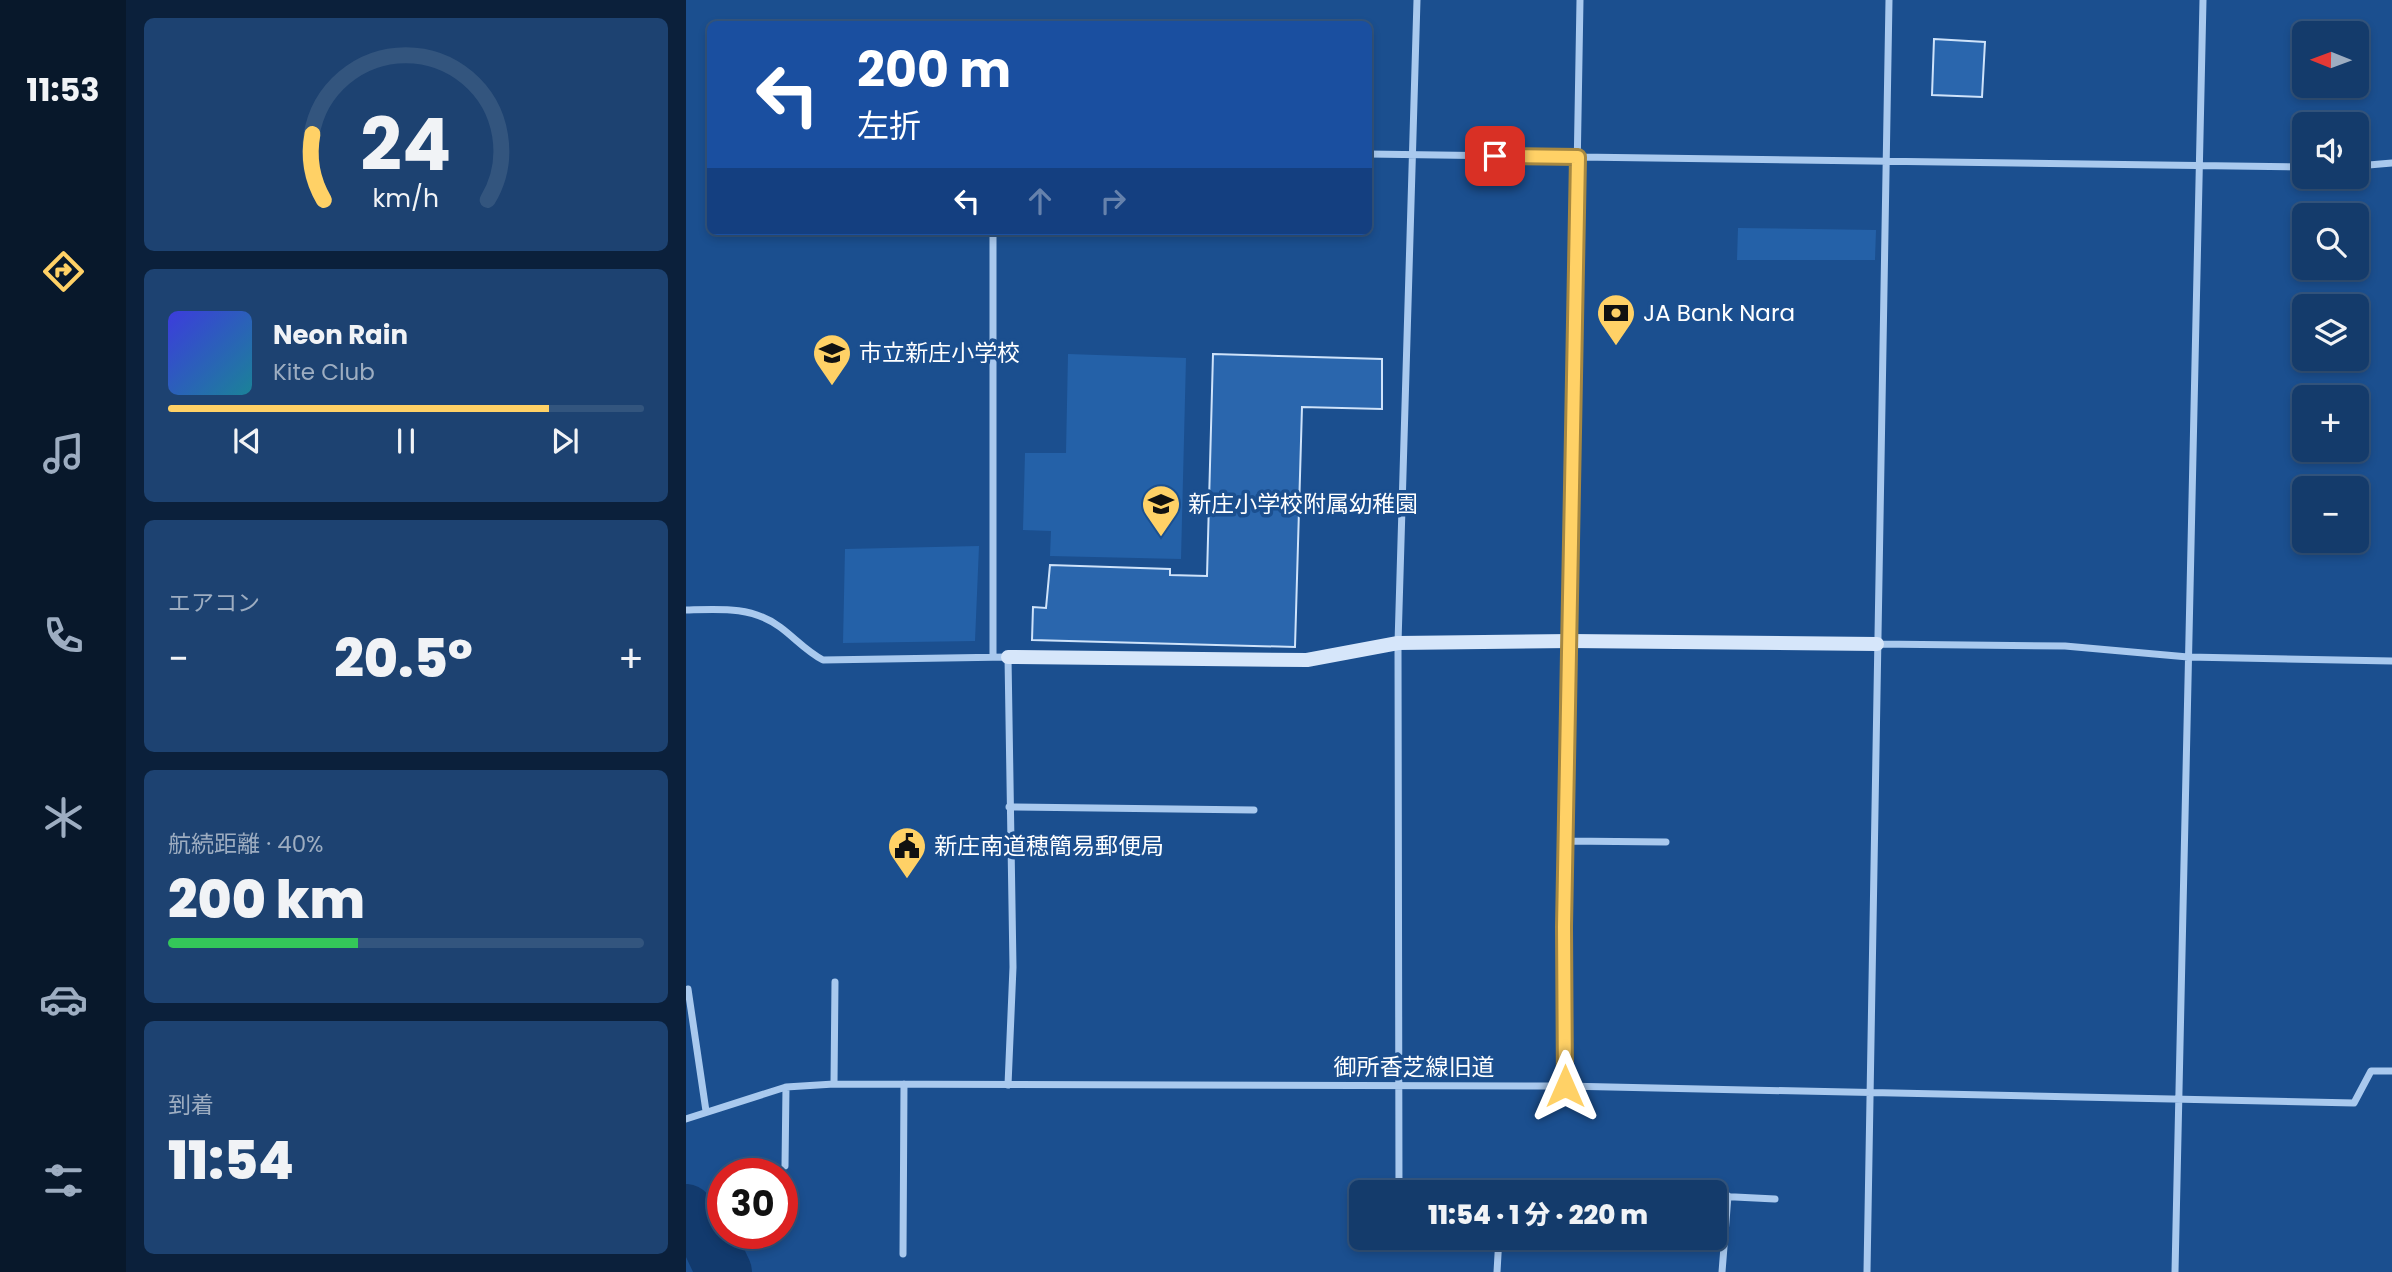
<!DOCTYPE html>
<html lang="ja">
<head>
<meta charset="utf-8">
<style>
  :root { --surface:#143b6b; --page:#1d4271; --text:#f1f3f6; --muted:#9dadc1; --line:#33557e; --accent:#ffd166 }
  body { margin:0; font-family:Poppins,"Noto Sans JP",sans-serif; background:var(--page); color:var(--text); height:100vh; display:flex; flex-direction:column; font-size:26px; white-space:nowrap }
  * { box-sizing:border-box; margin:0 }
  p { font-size:23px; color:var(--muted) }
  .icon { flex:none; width:38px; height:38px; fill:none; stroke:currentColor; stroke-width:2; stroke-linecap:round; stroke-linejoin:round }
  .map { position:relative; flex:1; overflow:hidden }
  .drawer { display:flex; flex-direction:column; gap:18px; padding:18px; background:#0b203b; width:560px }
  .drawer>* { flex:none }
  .hud { position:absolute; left:21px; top:21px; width:665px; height:214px; border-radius:10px; box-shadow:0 4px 10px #0003,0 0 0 2px var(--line); background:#1a4fa0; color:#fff; overflow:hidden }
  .needle { width:46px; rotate:271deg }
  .fabs { position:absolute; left:1606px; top:21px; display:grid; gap:14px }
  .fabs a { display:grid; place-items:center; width:77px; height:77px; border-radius:10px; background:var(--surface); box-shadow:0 4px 10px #0003,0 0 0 2px var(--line); font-size:35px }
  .speed { position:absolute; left:21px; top:1158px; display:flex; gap:14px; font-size:35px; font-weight:700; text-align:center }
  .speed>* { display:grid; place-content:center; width:91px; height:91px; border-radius:50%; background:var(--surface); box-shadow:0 4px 10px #0003,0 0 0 2px var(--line); line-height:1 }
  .speed .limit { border:10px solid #d22; background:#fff; color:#111 }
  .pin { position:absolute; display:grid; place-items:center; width:60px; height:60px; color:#fff; margin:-30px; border-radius:14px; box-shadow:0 4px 10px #0006 }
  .me { position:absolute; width:77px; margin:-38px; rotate:0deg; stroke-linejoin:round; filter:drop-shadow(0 0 5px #0008) }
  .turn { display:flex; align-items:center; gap:24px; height:147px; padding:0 35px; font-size:32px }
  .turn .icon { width:91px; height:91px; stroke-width:2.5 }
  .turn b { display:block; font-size:49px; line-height:60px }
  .lanes { display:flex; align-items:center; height:66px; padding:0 35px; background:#0003; justify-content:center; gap:35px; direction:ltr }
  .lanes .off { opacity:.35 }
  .big { font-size:52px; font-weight:800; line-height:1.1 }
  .drawer .card { flex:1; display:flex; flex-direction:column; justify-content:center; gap:10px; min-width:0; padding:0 24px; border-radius:10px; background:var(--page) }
  .drawer .dial { align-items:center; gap:0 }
  .dial svg { height:182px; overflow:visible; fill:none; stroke:var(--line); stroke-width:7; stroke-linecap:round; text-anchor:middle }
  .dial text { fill:var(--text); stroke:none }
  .song { display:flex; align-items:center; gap:21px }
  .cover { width:84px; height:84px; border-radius:10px; background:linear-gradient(135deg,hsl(240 70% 55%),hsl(190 70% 35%)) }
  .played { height:7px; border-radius:4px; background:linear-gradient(90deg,var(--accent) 80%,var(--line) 80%) }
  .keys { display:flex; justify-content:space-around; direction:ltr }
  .heat { display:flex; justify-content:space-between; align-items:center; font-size:38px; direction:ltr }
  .charge { height:10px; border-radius:5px; background:linear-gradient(90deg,#34c759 40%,var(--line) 0) }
  .trip { position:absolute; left:663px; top:1180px; width:378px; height:70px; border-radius:10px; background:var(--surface); box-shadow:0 4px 10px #0003,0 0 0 2px var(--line); font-weight:800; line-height:70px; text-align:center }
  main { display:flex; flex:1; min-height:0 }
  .tab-bar { display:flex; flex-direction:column; width:126px; justify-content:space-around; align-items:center; background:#08182b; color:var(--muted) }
  .tab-bar .icon { width:49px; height:49px }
  .tab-bar .selected { color:var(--accent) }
  .tab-bar b { font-size:32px; color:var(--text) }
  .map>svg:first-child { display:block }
</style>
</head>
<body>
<main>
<nav class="tab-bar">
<b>11:53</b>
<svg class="icon selected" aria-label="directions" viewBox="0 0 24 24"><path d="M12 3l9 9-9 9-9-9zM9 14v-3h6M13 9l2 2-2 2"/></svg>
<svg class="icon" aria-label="music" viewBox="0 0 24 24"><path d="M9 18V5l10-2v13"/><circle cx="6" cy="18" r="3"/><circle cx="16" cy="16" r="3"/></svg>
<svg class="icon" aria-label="phone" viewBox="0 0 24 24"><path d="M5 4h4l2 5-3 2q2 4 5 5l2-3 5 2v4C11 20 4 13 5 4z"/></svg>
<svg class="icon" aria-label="climate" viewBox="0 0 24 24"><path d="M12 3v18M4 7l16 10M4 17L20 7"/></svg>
<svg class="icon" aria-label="car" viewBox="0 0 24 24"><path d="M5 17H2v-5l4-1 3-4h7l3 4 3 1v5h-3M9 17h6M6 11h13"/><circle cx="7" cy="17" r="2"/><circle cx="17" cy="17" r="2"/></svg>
<svg class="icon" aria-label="filters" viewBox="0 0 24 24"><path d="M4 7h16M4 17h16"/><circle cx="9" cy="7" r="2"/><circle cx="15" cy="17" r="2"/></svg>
</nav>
<section class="drawer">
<div class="card dial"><svg viewBox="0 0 100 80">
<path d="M14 69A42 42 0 1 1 86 69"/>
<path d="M14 69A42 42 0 0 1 9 40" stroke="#ffd166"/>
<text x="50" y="56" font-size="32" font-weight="700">24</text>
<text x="50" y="72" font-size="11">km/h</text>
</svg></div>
<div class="card">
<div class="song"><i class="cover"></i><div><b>Neon Rain</b><p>Kite Club</p></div></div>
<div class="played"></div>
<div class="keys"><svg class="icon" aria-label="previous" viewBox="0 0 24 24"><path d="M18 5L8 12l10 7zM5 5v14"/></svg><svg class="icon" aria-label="pause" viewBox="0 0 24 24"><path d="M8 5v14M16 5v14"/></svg><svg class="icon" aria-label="next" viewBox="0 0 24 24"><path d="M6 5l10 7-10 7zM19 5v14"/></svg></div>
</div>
<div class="card"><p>エアコン</p>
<div class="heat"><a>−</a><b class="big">20.5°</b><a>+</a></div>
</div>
<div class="card"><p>航続距離 · 40%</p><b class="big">200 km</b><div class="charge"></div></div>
<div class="card"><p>到着</p><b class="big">11:54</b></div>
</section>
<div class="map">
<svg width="1706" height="1272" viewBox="0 0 1706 1272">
  <rect width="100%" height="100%" fill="#1b4f8f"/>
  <path fill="#2461a8" d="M 1052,228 L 1190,230 L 1189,260 L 1051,260 Z
    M 382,354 L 500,358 L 495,559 L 364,556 L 365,531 L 337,530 L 339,453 L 380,453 Z
    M 293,546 L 289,641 L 157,643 L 159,549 Z"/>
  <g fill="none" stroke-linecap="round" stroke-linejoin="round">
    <path stroke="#123a6d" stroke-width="56" d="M 0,1212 L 21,1236 L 38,1272"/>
  </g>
  <path fill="#2a66ad" stroke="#cfe3fa" stroke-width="2" d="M 1248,39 L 1299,42 L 1296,97 L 1246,95 Z
    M 527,354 L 696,359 L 696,409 L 616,407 L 609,647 L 346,640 L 347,607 L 360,608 L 364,565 L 484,569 L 484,575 L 521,576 Z"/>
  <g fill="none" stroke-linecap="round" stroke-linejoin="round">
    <path stroke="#a9c9ee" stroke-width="7" d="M 682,154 L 1619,167
      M 1671,166 L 1706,163
      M 0,610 C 33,609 66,606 94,627 C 109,638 120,651 137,660 L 322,657 L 327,967 L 322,1085
      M 1191,644 L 1379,646 L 1502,657 L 1706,661
      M 307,657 L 307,231
      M 323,807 L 568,810
      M 880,841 L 980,842
      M 2,989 L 20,1111
      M 148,1084 L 149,982
      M 879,1086 L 878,927 L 894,0
      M 0,1119 L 100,1087 L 148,1084 L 879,1086 L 1668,1103 L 1685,1071 L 1706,1071
      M 99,1166 L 100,1087
      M 713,1192 L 712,643 L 731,0
      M 893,1192 L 953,1192
      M 1029,1196 L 1089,1199
      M 217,1254 L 218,1084
      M 811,1272 L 813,1237
      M 1036,1272 L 1042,1196
      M 1181,1272 L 1203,0
      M 1489,1272 L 1517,0"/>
    <path stroke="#d6e6fa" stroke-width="14" d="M 322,657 L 621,660 L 712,643 L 885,641 L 1191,644"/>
  </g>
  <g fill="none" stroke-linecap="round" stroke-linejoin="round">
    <defs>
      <path id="route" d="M 809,156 L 892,157 L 878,927 L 879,1086"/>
    </defs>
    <use href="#route" stroke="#a68842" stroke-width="18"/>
    <use href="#route" stroke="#ffd166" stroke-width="12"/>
  </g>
  <defs>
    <symbol id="bank-pin" viewBox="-11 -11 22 30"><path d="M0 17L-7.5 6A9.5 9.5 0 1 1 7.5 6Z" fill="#ffd166" stroke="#1b4f8f"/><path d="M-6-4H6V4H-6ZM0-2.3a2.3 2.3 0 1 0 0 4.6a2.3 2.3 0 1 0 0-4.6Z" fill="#111"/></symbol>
    <symbol id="school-pin" viewBox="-11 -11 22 30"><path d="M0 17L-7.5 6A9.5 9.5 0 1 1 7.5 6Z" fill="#ffd166" stroke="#1b4f8f"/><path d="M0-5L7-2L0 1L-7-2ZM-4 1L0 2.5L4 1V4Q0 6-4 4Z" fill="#111"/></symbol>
    <symbol id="civic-pin" viewBox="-11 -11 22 30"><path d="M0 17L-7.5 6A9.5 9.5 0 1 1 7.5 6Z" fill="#ffd166" stroke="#1b4f8f"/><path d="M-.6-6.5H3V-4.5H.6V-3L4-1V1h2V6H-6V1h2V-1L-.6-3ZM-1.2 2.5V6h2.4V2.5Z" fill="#111"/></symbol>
  </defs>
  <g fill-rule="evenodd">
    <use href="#bank-pin" x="908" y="291" width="44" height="60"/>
    <use href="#school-pin" x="124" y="331" width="44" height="60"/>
    <use href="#school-pin" x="453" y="482" width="44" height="60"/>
    <use href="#civic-pin" x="199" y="824" width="44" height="60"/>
  </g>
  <g text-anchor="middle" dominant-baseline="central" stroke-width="7" stroke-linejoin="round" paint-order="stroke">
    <g font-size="23" fill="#fff" stroke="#1b4f8f" text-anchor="start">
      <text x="957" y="313">JA Bank Nara</text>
      <text x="173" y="353">市立新庄小学校</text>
      <text x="502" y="504">新庄小学校附属幼稚園</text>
      <text x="248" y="846">新庄南道穂簡易郵便局</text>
    </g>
    <g font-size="23" fill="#fff" stroke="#1b4f8f">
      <text x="728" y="1067">御所香芝線旧道</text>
    </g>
  </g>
</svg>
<div class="fabs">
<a><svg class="needle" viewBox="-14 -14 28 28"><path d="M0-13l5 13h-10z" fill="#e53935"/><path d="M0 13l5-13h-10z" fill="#9dadc1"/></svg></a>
<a><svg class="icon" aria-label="sound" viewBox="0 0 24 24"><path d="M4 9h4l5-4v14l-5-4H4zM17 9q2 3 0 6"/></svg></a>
<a><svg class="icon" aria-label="search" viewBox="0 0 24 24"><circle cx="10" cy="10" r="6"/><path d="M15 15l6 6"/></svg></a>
<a><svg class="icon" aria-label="layers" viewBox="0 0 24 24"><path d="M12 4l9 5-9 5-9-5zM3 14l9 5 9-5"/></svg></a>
<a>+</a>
<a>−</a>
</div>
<div class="speed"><div class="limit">30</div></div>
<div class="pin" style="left:809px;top:156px;background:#d93025"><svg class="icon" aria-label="arrive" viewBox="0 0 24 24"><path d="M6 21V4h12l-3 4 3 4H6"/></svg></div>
<svg class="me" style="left:879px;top:1086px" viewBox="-20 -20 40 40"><path d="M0-17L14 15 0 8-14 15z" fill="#ffd166" stroke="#fff" stroke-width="4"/></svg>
<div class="trip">11:54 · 1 分 · 220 m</div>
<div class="hud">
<div class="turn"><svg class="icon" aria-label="left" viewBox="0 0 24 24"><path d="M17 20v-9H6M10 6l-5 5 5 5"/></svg><div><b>200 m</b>左折</div></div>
<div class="lanes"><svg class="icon" aria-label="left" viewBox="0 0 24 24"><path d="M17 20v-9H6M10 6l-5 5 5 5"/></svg><svg class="icon off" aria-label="ahead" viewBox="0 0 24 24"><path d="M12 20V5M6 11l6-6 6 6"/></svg><svg class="icon off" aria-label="right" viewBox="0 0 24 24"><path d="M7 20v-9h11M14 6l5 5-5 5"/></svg></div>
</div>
</div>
</main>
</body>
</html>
